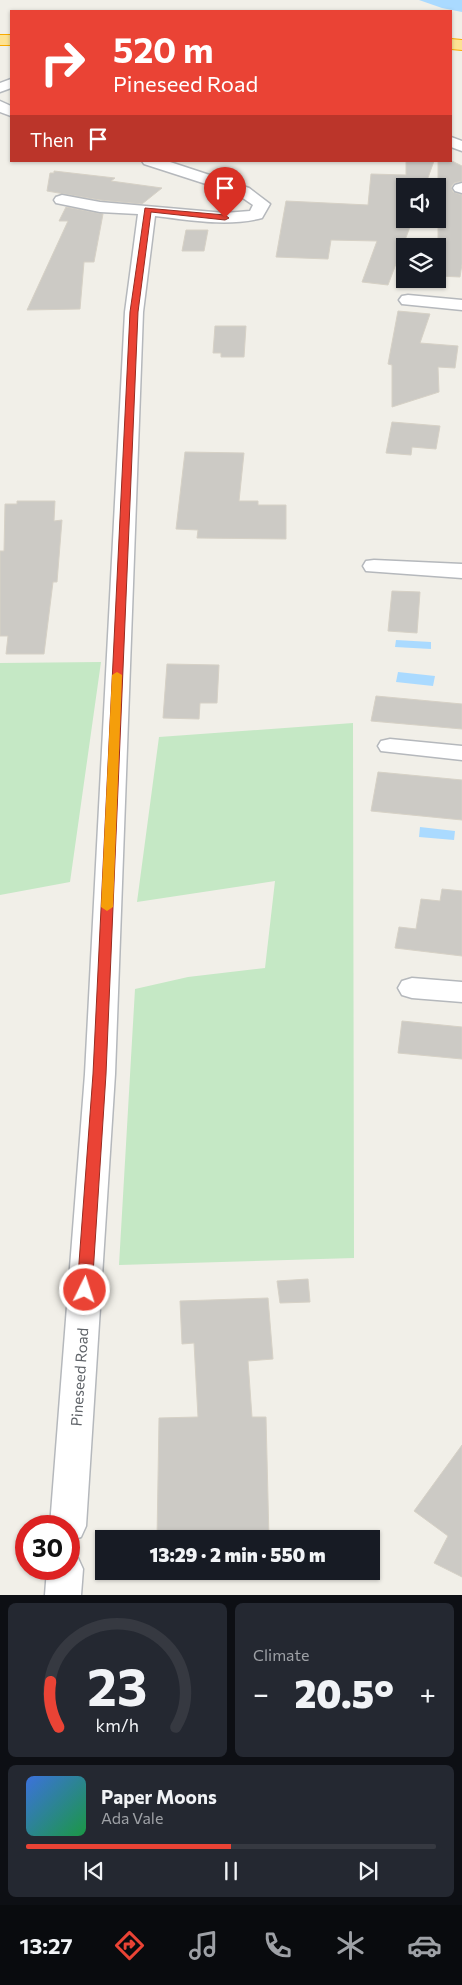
<!DOCTYPE html>
<html lang="en">
<head>
<meta charset="utf-8">
<style>
  :root { --surface:#171b24; --page:#242831; --text:#f1f3f6; --muted:#9ea1a6; --line:#363941; --accent:#ea4335 }
  body { margin:0; font-family:Commissioner,sans-serif; background:var(--page); color:var(--text); height:100vh; display:flex; flex-direction:column; font-size:19px; white-space:nowrap }
  * { box-sizing:border-box; margin:0 }
  p { font-size:16px; color:var(--muted) }
  .icon { flex:none; width:28px; height:28px; fill:none; stroke:currentColor; stroke-width:2; stroke-linecap:round; stroke-linejoin:round }
  .map { position:relative; height:1595px; overflow:hidden }
  .side { display:flex; flex-direction:column; gap:8px; padding:8px; background:#0d0f14; flex:1 }
  .side>* { flex:none }
  .hud { position:absolute; left:10px; top:10px; width:442px; height:152px; border-radius:0px; box-shadow:0 1px 4px #0004; background:#ea4335; color:#fff; overflow:hidden }
  .tools { position:absolute; left:396px; top:178px; display:grid; gap:10px }
  .tools a { display:grid; place-items:center; width:50px; height:50px; border-radius:0px; background:var(--surface); box-shadow:0 1px 4px #0004; font-size:25px }
  .speed { position:absolute; left:15px; top:1515px; display:flex; gap:10px; font-size:25px; font-weight:700; text-align:center }
  .speed>* { display:grid; place-content:center; width:65px; height:65px; border-radius:50%; background:var(--surface); box-shadow:0 1px 4px #0004; line-height:1 }
  .speed .limit { border:8px solid #d22; background:#fff; color:#111 }
  .pin { position:absolute; display:grid; place-items:center; width:42px; height:42px; color:#fff; margin:-51px -21px; border-radius:50% 50% 50% 0; rotate:-45deg; box-shadow:0 0 5px #0007 }
  .pin .icon { rotate:45deg }
  .me { position:absolute; width:55px; margin:-28px; rotate:4deg; stroke-linejoin:round; filter:drop-shadow(0 0 4px #0008) }
  .turn { display:flex; align-items:center; gap:18px; height:105px; padding:0 20px; font-size:22px }
  .turn .icon { width:65px; height:65px; stroke-width:2.5 }
  .turn b { display:block; font-size:35px; line-height:42px }
  .then { display:flex; align-items:center; height:48px; padding:0 20px; background:#0003; gap:10px; font-size:19px }
  .big { font-size:38px; font-weight:800; line-height:1.1 }
  .side .tile { flex:1; display:flex; flex-direction:column; justify-content:center; gap:8px; min-width:0; padding:0 18px; border-radius:8px; background:var(--page) }
  .side .dial { align-items:center; gap:0 }
  .dial svg { height:130px; overflow:visible; fill:none; stroke:var(--line); stroke-width:7; stroke-linecap:round; text-anchor:middle }
  .dial text { fill:var(--text); stroke:none }
  .song { display:flex; align-items:center; gap:15px }
  .cover { width:60px; height:60px; border-radius:8px; background:linear-gradient(135deg,hsl(220 70% 55%),hsl(140 70% 35%)) }
  .played { height:5px; border-radius:2px; background:linear-gradient(90deg,var(--accent) 50%,var(--line) 50%) }
  .keys { display:flex; justify-content:space-around; direction:ltr }
  .heat { display:flex; justify-content:space-between; align-items:center; font-size:28px; direction:ltr }
  .side .tiles { flex:1; display:grid; gap:8px; grid-template-columns:1fr 1fr }
  .tile:last-child { grid-column:span 2 }
  .trip { position:absolute; left:95px; top:1530px; width:285px; height:50px; border-radius:0px; background:var(--surface); box-shadow:0 1px 4px #0004; font-weight:800; line-height:50px; text-align:center }
  .menu { display:flex; height:80px; justify-content:space-around; align-items:center; background:#090b0e; color:var(--muted) }
  .menu .icon { width:35px; height:35px }
  .menu .selected { color:var(--accent) }
  .menu b { font-size:22px; color:var(--text) }
  .map>svg:first-child { display:block }
</style>
</head>
<body>
<div class="map">
<svg width="462" height="1595" viewBox="0 0 462 1595">
  <rect width="100%" height="100%" fill="#f1efe8"/>
  <path fill="#c5e8c5" d="M 101,662 L 70,882 L 0,895 L 0,663 Z
    M 353,723 L 354,1258 L 119,1265 L 135,989 L 188,977 L 265,968 L 275,881 L 137,902 L 159,737 Z"/>
  <path fill="#aadaff" d="M 419,0 L 462,0 L 462,12 L 442,8 Z
    M 396,640 L 431,642 L 431,649 L 395,647 Z
    M 398,672 L 435,676 L 433,686 L 396,682 Z
    M 420,827 L 455,831 L 454,840 L 419,837 Z"/>
  <path fill="#cccac5" stroke="#d6d1c6" d="M 406,161 L 434,161 L 425,186 L 405,186 L 405,219 L 413,219 L 388,285 L 362,282 L 377,241 L 331,240 L 328,259 L 276,257 L 286,201 L 368,205 L 371,174 L 406,175 Z
    M 438,161 L 452,161 L 462,166 L 462,181 L 454,183 L 451,187 L 453,192 L 462,195 L 462,264 L 460,277 L 438,276 Z
    M 54,171 L 115,178 L 111,181 L 162,188 L 142,204 L 100,200 L 47,191 L 50,173 L 54,173 Z
    M 66,207 L 103,214 L 94,262 L 84,262 L 80,309 L 27,310 L 68,221 L 59,221 Z
    M 186,230 L 208,230 L 204,251 L 182,251 Z
    M 398,311 L 430,314 L 420,343 L 458,346 L 455,368 L 438,367 L 439,392 L 392,407 L 392,365 L 388,364 Z
    M 215,326 L 246,326 L 244,357 L 221,357 L 221,353 L 213,353 Z
    M 392,422 L 440,426 L 436,449 L 412,447 L 411,455 L 386,453 Z
    M 185,452 L 244,453 L 239,501 L 258,501 L 258,505 L 286,505 L 286,539 L 197,538 L 198,530 L 176,529 Z
    M 17,501 L 55,501 L 54,521 L 62,520 L 57,582 L 53,582 L 44,654 L 6,654 L 8,636 L 0,636 L 0,551 L 4,551 L 5,504 L 17,504 Z
    M 392,591 L 420,592 L 417,633 L 388,631 Z
    M 167,664 L 219,665 L 217,703 L 200,703 L 199,719 L 163,718 Z
    M 376,696 L 462,704 L 462,729 L 371,721 Z
    M 378,772 L 462,780 L 462,820 L 371,811 Z
    M 442,889 L 462,891 L 462,956 L 395,948 L 399,927 L 416,929 L 421,899 L 440,901 Z
    M 402,1021 L 462,1027 L 462,1059 L 398,1053 Z
    M 308,1279 L 310,1302 L 280,1303 L 277,1281 Z
    M 268,1298 L 273,1359 L 248,1361 L 252,1417 L 266,1417 L 269,1539 L 157,1539 L 159,1418 L 198,1417 L 194,1343 L 182,1344 L 180,1301 Z
    M 462,1445 L 462,1577 L 434,1563 L 448,1536 L 414,1511 Z"/>
  <g fill="none" stroke-linecap="round" stroke-linejoin="round">
    <defs>
      <path id="street" d="M 11,79 L 11,88 L 0,92 L 0,83 Z
        M 0,101 L 11,106 L 11,116 L 0,112 Z
        M 451,137 L 462,141 L 462,151 L 451,147 Z
        M 142,161 L 167,161 L 249,188 L 270,204 L 262,218 C 227,227 190,220 155,216 L 143,312 L 115,1074 L 86,1526 L 81,1537 L 69,1541 L 69,1526 L 50,1526 L 85,1074 L 125,312 L 138,214 L 100,212 L 56,203 L 54,200 L 56,197 L 62,195 L 100,202 L 225,213 L 250,211 L 253,205 L 237,194 L 144,164 Z
        M 462,183 L 462,193 L 455,191 L 453,188 L 455,185 Z
        M 408,295 L 462,300 L 462,310 L 402,304 L 399,300 L 402,296 Z
        M 374,560 L 462,564 L 462,578 L 366,571 L 363,566 L 366,561 Z
        M 390,739 L 462,746 L 462,760 L 381,751 L 378,746 L 381,741 Z
        M 412,978 L 462,982 L 462,1002 L 412,998 L 402,995 L 398,988 L 402,981 Z
        M 69,1554 L 78,1558 L 83,1569 L 81,1595 L 45,1595 L 47,1569 L 69,1569 Z"/>
      <path id="highway" d="M 0,35 L 11,35 L 11,45 L 0,45 Z
        M 451,39 L 462,40 L 462,50 L 451,49 Z"/>
    </defs>
    <use href="#street" stroke="#b5b8bc" stroke-width="3"/>
    <use href="#highway" stroke="#f9ab00" stroke-width="2"/>
    <use href="#street" fill="#fff" fill-rule="evenodd"/>
    <use href="#highway" fill="#fde293" fill-rule="evenodd"/>
  </g>
  <path fill="#ea4335" stroke="#982c22" d="M 145,208 L 225,215 L 229,218 L 225,220 L 151,212 L 138,312 L 106,1074 L 92,1290 L 90,1294 L 85,1296 L 79,1294 L 77,1290 L 93,1074 L 130,312 Z"/>
  <path fill="#f59e0b" d="M 117,672 L 122,675 L 113,907 L 107,911 L 101,907 L 112,675 Z"/>
  <g text-anchor="middle" dominant-baseline="central" stroke-width="4.5" stroke-linejoin="round" paint-order="stroke">
    <g font-size="15" fill="#5f6368" stroke="#fff">
      <text transform="translate(79 1377) rotate(-86)">Pineseed Road</text>
    </g>
  </g>
</svg>
<div class="tools">
<a><svg class="icon" aria-label="sound" viewBox="0 0 24 24"><path d="M4 9h4l5-4v14l-5-4H4zM17 9q2 3 0 6"/></svg></a>
<a><svg class="icon" aria-label="layers" viewBox="0 0 24 24"><path d="M12 4l9 5-9 5-9-5zM3 14l9 5 9-5"/></svg></a>
</div>
<div class="speed"><div class="limit">30</div></div>
<div class="pin" style="left:225px;top:218px;background:#d93025"><svg class="icon" aria-label="arrive" viewBox="0 0 24 24"><path d="M6 21V4h12l-3 4 3 4H6"/></svg></div>
<svg class="me" style="left:85px;top:1290px" viewBox="-20 -20 40 40"><circle r="17" fill="#ea4335" stroke="#fff" stroke-width="3"/><path d="M0-11L8 9 0 5-8 9z" fill="#fff"/></svg>
<div class="trip">13:29 · 2 min · 550 m</div>
<div class="hud">
<div class="turn"><svg class="icon" aria-label="right" viewBox="0 0 24 24"><path d="M7 20v-9h11M14 6l5 5-5 5"/></svg><div><b>520 m</b>Pineseed Road</div></div>
<div class="then">Then<svg class="icon" aria-label="arrive" viewBox="0 0 24 24"><path d="M6 21V4h12l-3 4 3 4H6"/></svg></div>
</div>
</div>
<section class="side">
<div class="tiles">
<div class="tile dial"><svg viewBox="0 0 100 80">
<path d="M14 69A42 42 0 1 1 86 69"/>
<path d="M14 69A42 42 0 0 1 9 41" stroke="#ea4335"/>
<text x="50" y="56" font-size="32" font-weight="700">23</text>
<text x="50" y="72" font-size="11">km/h</text>
</svg></div>
<div class="tile"><p>Climate</p>
<div class="heat"><a>−</a><b class="big">20.5°</b><a>+</a></div>
</div>
<div class="tile">
<div class="song"><i class="cover"></i><div><b>Paper Moons</b><p>Ada Vale</p></div></div>
<div class="played"></div>
<div class="keys"><svg class="icon" aria-label="previous" viewBox="0 0 24 24"><path d="M18 5L8 12l10 7zM5 5v14"/></svg><svg class="icon" aria-label="pause" viewBox="0 0 24 24"><path d="M8 5v14M16 5v14"/></svg><svg class="icon" aria-label="next" viewBox="0 0 24 24"><path d="M6 5l10 7-10 7zM19 5v14"/></svg></div>
</div>
</div>
</section>
<nav class="menu">
<b>13:27</b>
<svg class="icon selected" aria-label="directions" viewBox="0 0 24 24"><path d="M12 3l9 9-9 9-9-9zM9 14v-3h6M13 9l2 2-2 2"/></svg>
<svg class="icon" aria-label="music" viewBox="0 0 24 24"><path d="M9 18V5l10-2v13"/><circle cx="6" cy="18" r="3"/><circle cx="16" cy="16" r="3"/></svg>
<svg class="icon" aria-label="phone" viewBox="0 0 24 24"><path d="M5 4h4l2 5-3 2q2 4 5 5l2-3 5 2v4C11 20 4 13 5 4z"/></svg>
<svg class="icon" aria-label="climate" viewBox="0 0 24 24"><path d="M12 3v18M4 7l16 10M4 17L20 7"/></svg>
<svg class="icon" aria-label="car" viewBox="0 0 24 24"><path d="M5 17H2v-5l4-1 3-4h7l3 4 3 1v5h-3M9 17h6M6 11h13"/><circle cx="7" cy="17" r="2"/><circle cx="17" cy="17" r="2"/></svg>
</nav>
</body>
</html>
